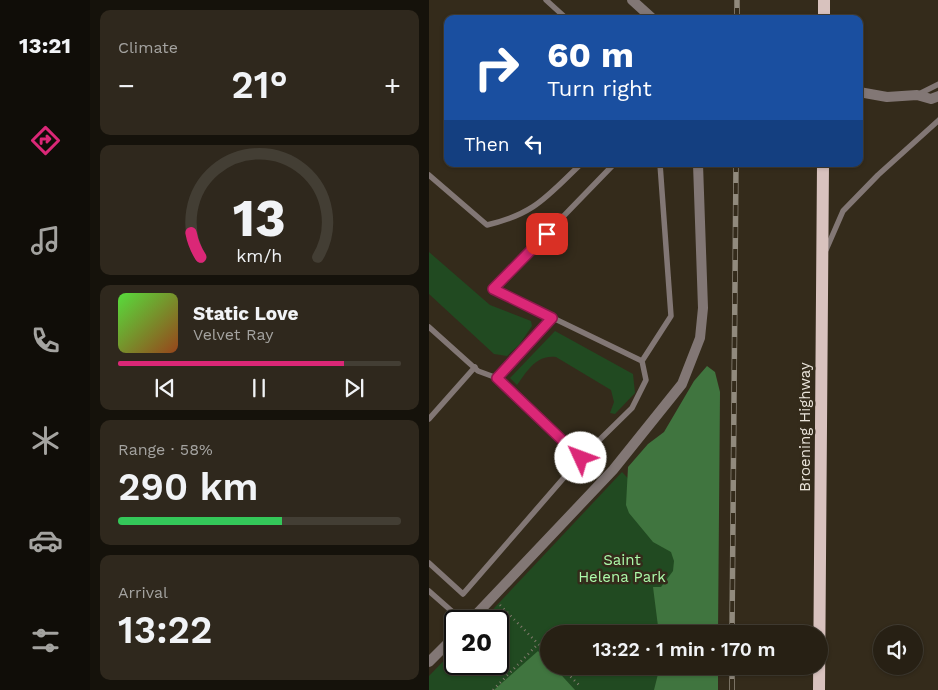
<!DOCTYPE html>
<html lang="en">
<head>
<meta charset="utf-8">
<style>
  :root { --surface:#272014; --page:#2f281d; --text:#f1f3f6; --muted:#a4a3a0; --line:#433e34; --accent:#db2777 }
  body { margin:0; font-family:"Work Sans",sans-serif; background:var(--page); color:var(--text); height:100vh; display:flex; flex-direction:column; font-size:19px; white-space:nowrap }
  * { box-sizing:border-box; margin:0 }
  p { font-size:16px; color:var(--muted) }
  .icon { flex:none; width:28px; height:28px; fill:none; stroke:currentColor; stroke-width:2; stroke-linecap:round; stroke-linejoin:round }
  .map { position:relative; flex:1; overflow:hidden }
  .sheet { display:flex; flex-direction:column; gap:10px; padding:10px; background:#15120b; width:339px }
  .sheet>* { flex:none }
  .guide { position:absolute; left:15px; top:15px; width:419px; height:152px; border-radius:10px; box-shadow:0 1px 4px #0004,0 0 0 1px var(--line); background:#1a4fa0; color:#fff; overflow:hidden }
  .controls { position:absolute; left:444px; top:625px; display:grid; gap:10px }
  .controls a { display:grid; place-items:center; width:50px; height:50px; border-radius:50%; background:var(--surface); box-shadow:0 1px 4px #0004,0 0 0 1px var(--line); font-size:25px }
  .speed { position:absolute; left:15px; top:610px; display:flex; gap:10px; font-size:25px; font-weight:700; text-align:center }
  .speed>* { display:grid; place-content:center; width:65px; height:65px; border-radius:50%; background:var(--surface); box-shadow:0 1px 4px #0004,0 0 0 1px var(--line); line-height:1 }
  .speed .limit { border:2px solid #111; border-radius:8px; background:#fff; color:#111 }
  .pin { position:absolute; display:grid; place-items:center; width:42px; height:42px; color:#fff; margin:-21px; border-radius:10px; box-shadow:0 2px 8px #0006 }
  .me { position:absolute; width:55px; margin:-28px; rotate:313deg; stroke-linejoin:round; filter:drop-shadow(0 0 4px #0008) }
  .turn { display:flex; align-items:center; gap:18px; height:105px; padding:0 20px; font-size:22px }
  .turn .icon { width:65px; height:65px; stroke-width:2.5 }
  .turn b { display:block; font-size:35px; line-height:42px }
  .then { display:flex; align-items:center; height:48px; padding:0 20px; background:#0003; gap:10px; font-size:19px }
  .big { font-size:38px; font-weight:600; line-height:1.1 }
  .sheet .tile { flex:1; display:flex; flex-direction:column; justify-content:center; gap:8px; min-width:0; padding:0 18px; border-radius:10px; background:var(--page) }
  .sheet .dial { align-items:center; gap:0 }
  .dial svg { height:130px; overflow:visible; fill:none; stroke:var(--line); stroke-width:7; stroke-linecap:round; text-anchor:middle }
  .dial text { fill:var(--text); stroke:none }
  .song { display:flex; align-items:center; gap:15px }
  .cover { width:60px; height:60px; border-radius:8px; background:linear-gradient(135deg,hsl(110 70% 55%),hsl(20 70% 35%)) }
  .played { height:5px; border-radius:2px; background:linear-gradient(90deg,var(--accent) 80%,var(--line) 80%) }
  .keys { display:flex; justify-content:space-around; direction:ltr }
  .heat { display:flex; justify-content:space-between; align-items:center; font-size:28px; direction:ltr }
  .charge { height:8px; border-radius:4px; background:linear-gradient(90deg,#34c759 58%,var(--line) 0) }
  .trip { position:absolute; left:111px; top:625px; width:288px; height:50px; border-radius:25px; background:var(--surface); box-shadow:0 1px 4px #0004,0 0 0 1px var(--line); font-weight:600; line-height:50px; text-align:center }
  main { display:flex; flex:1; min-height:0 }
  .tabs { display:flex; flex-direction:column; width:90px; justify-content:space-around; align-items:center; background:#100d08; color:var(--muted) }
  .tabs .icon { width:35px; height:35px }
  .tabs .active { color:var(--accent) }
  .tabs b { font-size:22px; color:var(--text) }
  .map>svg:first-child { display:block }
</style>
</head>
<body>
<main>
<nav class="tabs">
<b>13:21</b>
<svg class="icon active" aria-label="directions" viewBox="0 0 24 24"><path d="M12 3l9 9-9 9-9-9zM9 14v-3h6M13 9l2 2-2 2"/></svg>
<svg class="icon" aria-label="music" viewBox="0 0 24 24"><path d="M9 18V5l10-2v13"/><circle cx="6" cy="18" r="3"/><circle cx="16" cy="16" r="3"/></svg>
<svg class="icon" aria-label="phone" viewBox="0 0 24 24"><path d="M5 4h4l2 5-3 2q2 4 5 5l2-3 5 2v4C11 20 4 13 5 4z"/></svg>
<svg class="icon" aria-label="climate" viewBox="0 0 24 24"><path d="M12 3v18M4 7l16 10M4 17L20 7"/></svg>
<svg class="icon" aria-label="car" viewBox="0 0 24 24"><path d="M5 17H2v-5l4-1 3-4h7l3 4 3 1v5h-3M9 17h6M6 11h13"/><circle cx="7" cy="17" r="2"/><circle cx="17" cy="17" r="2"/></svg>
<svg class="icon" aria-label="filters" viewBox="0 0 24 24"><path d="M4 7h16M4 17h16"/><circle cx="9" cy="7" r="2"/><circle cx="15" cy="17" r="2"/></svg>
</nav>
<section class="sheet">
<div class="tile"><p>Climate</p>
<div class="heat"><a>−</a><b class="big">21°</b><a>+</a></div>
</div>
<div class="tile dial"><svg viewBox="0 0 100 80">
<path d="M14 69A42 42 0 1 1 86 69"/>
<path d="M14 69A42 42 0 0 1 8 54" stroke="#db2777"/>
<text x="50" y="56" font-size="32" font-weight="700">13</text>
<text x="50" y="72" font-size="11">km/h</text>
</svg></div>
<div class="tile">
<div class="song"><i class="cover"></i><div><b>Static Love</b><p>Velvet Ray</p></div></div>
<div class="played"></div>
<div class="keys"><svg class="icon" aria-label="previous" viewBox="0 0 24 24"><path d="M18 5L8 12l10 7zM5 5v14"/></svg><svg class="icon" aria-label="pause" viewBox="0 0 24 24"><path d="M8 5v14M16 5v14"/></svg><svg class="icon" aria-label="next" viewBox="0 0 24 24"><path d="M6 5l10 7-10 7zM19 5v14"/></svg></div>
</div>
<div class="tile"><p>Range · 58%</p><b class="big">290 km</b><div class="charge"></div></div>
<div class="tile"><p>Arrival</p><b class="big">13:22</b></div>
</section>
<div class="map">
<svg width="510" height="690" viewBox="0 0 510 690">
  <rect width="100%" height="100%" fill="#342b1b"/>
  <path fill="#214a21" d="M 0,252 L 61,305 L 102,321 L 103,326 L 90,345 L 78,356 L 65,354 L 0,294 Z
    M 126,331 L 204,374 L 206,393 L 186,414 L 181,413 L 185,402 L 182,390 L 127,357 C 108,354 98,371 88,385 L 81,378 Z
    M 193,472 L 283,566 L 283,634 L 120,634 L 120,666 L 283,666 L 283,690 L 0,690 L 0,676 L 26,649 L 26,664 L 69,664 L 69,621 L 53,621 Z"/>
  <path fill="#40753f" d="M 278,366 L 286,372 L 291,392 L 289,634 L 230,634 L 224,587 L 232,587 L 244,571 L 245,561 L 242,552 L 224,542 L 200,513 L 197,505 L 199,467 L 219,444 L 235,432 L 265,381 Z
    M 109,651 L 120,663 L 120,666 L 124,666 L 146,690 L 65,690 Z
    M 231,666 L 289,666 L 289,690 L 225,690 Z"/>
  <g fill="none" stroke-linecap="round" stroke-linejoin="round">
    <path stroke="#837b6e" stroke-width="2.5" stroke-dasharray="1 4" stroke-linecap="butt" d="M 71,605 L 120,655
      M 131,666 L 151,686
      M 64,690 L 109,644"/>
    <path stroke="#827775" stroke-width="5.5" d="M 117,0 L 138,19
      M 488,95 L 510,84
      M 0,175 L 58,225 C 106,214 118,196 152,164
      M 397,250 L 414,211 L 449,175 L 510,120
      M 0,327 L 49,371 L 68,378 L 152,458 L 203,408 L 217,380 L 213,361 L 64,289 L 185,164
      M 213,361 L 242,316 L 231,164
      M 68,378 L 123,318
      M 0,419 L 46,367
      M 0,563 L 34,594 L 152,458
      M 0,591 L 34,621"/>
    <path stroke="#827775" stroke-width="10" d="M 203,0 L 224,19
      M 430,92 L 458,97 L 488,95 L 502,99 L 510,96
      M 41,621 L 184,470 L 253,384 L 271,338 L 274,308 L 269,164
      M 0,662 L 26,636"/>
    <path stroke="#d8c2be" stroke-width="12" d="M 395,19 L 395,0
      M 390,690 L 394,164"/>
    <defs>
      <path id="rail" d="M 308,19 L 308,0
        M 303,634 L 307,164
        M 303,690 L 303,666"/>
    </defs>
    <use href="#rail" stroke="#918a7d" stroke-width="5.5"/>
    <use href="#rail" stroke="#342b1b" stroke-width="4" stroke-dasharray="11" stroke-linecap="butt"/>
  </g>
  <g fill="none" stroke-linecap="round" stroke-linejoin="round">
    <defs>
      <path id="route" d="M 118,234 L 64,289 L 123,318 L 68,378 L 152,458"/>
    </defs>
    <use href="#route" stroke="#8e194d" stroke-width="12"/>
    <use href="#route" stroke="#db2777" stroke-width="9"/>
  </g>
  <g text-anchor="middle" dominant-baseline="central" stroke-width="5" stroke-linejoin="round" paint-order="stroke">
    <g font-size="15" fill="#eae4da" stroke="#342b1b">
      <text transform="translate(376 427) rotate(-90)">Broening Highway</text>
    </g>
    <g font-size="15" fill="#adfaaa" stroke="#342b1b">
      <text x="193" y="560">Saint<tspan x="193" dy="17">Helena Park</tspan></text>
    </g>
  </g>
</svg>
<div class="controls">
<a><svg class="icon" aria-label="sound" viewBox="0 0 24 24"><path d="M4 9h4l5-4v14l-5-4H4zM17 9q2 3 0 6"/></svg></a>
</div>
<div class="speed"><div class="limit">20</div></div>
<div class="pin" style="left:118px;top:234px;background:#d93025"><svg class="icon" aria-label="arrive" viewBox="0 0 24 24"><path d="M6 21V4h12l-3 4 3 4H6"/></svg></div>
<svg class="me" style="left:152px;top:458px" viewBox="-20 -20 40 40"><circle r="19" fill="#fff"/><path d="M0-13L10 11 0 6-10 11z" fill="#db2777"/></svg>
<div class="trip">13:22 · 1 min · 170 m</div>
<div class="guide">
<div class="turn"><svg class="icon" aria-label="right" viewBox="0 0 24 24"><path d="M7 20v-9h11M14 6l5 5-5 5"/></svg><div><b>60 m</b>Turn right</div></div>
<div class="then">Then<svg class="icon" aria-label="left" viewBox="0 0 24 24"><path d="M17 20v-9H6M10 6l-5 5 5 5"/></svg></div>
</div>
</div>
</main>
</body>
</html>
